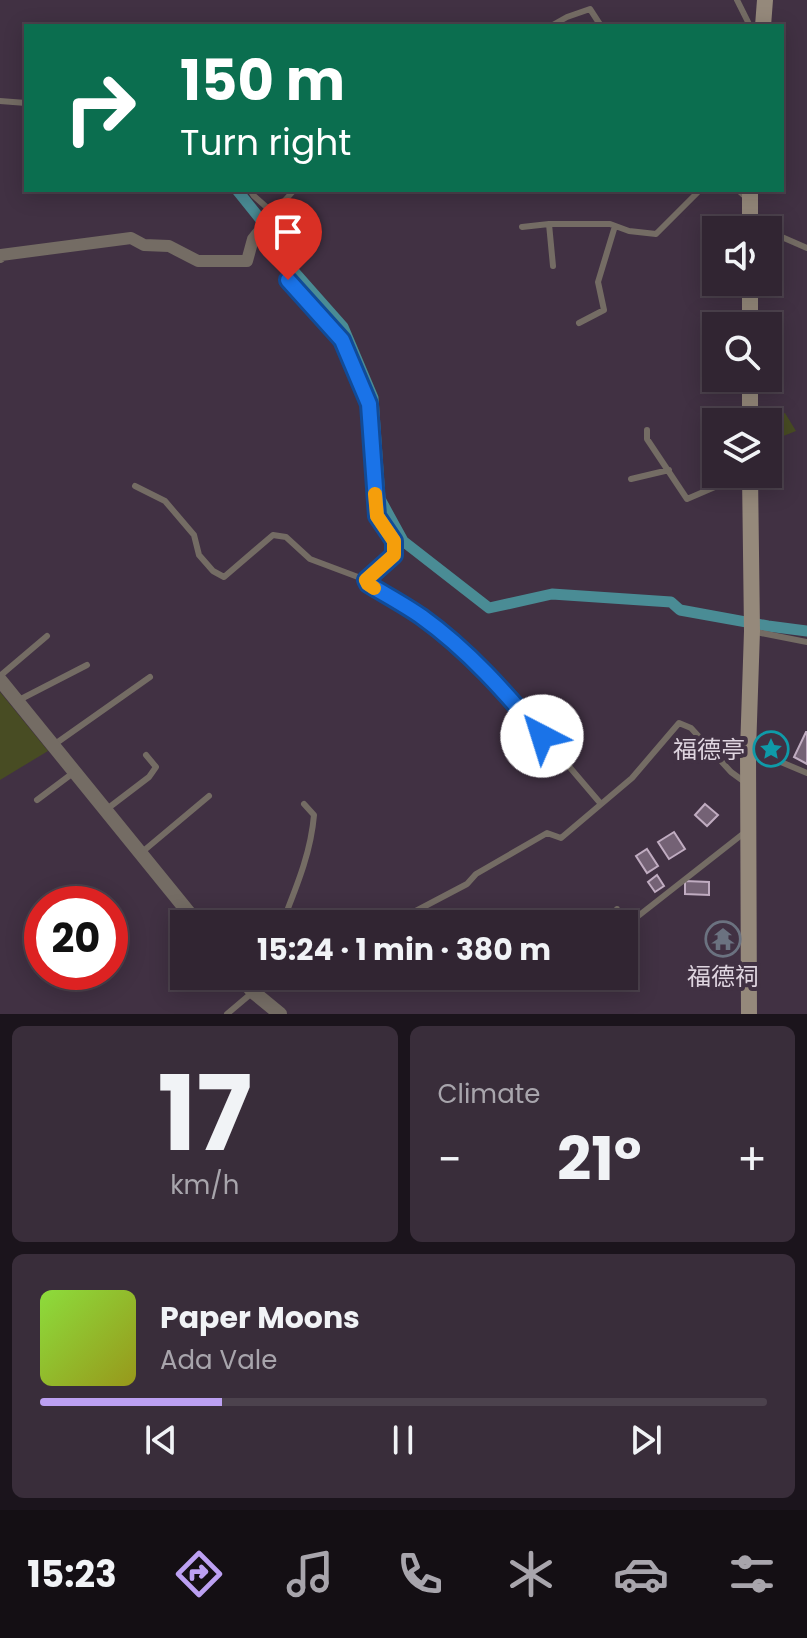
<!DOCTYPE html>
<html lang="en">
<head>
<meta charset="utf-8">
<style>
  :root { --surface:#312532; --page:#392d3a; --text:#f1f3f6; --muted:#a8a5ac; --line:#4c424d; --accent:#bca0f2 }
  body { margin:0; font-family:Poppins,"Noto Sans TC",sans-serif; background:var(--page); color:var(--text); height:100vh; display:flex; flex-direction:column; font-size:30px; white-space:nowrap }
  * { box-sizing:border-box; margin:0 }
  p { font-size:26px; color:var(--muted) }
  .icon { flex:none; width:44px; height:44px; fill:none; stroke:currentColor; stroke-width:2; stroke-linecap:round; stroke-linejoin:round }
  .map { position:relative; height:1014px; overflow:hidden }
  .panel { display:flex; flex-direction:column; gap:12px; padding:12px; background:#1b141c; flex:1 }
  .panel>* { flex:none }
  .banner { position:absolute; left:24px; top:24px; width:760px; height:168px; border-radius:0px; box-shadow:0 4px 20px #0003,0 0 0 2px var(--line); background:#0b6e4f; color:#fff; overflow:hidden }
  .fabs { position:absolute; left:702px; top:216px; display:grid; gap:16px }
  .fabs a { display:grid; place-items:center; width:80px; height:80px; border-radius:0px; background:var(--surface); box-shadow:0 4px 20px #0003,0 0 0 2px var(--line); font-size:40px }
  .speed { position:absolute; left:24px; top:886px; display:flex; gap:16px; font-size:40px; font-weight:700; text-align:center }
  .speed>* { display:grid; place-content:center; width:104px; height:104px; border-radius:50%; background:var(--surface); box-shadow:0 4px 20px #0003,0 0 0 2px var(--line); line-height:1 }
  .speed .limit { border:12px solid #d22; background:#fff; color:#111 }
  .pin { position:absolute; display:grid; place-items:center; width:68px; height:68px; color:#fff; margin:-82px -34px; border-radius:50% 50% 50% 0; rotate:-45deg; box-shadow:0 0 8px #0007 }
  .pin .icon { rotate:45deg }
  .me { position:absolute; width:88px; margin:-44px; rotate:320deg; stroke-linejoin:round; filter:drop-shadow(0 0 6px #0008) }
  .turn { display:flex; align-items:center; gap:28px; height:168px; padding:0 24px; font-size:36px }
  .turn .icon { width:104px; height:104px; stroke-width:2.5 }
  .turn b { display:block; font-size:56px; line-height:68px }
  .big { font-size:60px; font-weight:700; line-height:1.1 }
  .panel .widget { flex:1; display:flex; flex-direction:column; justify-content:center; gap:12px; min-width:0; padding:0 28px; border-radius:12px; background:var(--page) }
  .panel .dial { align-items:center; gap:0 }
  .dial b { font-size:104px; line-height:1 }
  .song { display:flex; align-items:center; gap:24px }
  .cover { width:96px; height:96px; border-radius:12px; background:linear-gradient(135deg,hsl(90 70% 55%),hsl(60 70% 35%)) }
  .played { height:8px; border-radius:4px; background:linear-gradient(90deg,var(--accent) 25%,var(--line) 25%) }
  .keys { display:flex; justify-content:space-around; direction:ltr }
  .heat { display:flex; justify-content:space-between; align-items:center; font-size:44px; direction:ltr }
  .panel .tiles { flex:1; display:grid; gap:12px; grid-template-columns:1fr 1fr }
  .widget:last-child { grid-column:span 2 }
  .trip { position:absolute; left:170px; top:910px; width:468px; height:80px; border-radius:0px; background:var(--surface); box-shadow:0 4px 20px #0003,0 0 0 2px var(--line); font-weight:700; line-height:80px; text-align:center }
  .dock { display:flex; height:128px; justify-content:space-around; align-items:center; background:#140f14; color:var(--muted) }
  .dock .icon { width:56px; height:56px }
  .dock .active { color:var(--accent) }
  .dock b { font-size:36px; color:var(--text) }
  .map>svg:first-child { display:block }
</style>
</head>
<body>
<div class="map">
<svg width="807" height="1014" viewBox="0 0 807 1014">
  <rect width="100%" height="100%" fill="#413143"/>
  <path fill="#484c23" d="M 785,413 L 796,431 L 768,442 L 767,418 Z
    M 0,692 L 48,751 L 0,780 Z"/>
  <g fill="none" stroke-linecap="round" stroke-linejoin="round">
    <path stroke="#4a8c95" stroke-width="11" d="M 237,190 L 273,235 L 289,266 L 343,327 L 373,398 L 380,499 L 403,541 L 489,608 L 552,594 L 671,602 L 680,610 L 768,626 L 807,631"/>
  </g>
  <path fill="#746275" stroke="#c0acc1" stroke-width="2" d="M 806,732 L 807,732 L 807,764 L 794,757 Z
    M 705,804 L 718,815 L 707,826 L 695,815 Z
    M 674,832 L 685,849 L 669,859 L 658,842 Z
    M 647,849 L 658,866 L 647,873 L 636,856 Z
    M 657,875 L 664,886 L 655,892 L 648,882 Z
    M 685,881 L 709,882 L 709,895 L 685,894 Z"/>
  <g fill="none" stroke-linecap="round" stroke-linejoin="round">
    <path stroke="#746c64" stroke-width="6" d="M 737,0 L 750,26
      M 551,26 L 567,17 L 590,9 L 601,26
      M 0,101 L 26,103
      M 250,190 L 254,196 L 272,212
      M 294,190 C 282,205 272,211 262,228 L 288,280 L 342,340 L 369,404 L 377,516 L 394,541 L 394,555 L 366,580 L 368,584 L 422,617 L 470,658 L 504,690 L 601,804
      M 738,190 L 748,199
      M 549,224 L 553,266
      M 522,227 L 549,224 L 610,224 L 629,231 L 656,234 L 700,190
      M 768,231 L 807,248
      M 579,323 L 604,310 L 598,282 L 615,226
      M 647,430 L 647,439 L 687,499 L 745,474
      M 631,479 L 669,470
      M 135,486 L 165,501 L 194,535 L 199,555 L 213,571 L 224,577 L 273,535 L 286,537 L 310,559 L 366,580
      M 756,632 L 807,642
      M 0,676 L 47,636
      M 19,700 L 87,665
      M 55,744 L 150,677
      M 752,752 L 769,757 L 807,773
      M 37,800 L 73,773
      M 107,809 L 149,777 L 156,767 L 146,755
      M 141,853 L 209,796
      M 617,909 L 619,920 L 628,924 L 744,833
      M 285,924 L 285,916 C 298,883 311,851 314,815 L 304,804
      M 391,924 L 467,884 L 476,874 L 547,833 L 561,838 L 632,778 L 679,723 L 691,728 L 731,772 L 746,783
      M 227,1014 L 272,976"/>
    <path stroke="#746c64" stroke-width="12" d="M 0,257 L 1,255 L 131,238 L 144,245 L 169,246 L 198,261 L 247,261 L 253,239 L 262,228"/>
    <path stroke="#746c64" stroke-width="14" d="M 0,680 L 198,924
      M 240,976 L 252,991 L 280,1014"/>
    <path stroke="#95897b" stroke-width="16" d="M 763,26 L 765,0
      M 750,190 L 750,230
      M 750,326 L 750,282
      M 750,422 L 750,378
      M 749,1014 L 748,751 L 752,631 L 750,474"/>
  </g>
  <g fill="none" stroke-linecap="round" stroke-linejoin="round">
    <defs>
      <path id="route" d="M 288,280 L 342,340 L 369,404 L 377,516 L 394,541 L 394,555 L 366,580 L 368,584 C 386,595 405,605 422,617 C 468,650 506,693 542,736"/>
    </defs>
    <use href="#route" stroke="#114b97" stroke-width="20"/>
    <use href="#route" stroke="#1a73e8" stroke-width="14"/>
    <path stroke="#f59e0b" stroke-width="14" d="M 374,588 L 368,584 L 366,580 L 394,555 L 394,541 L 377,516 L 375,494"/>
  </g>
  <defs>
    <symbol id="sight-ring" viewBox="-11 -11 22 22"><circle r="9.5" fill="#413143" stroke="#0f9aa8" stroke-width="1.5"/><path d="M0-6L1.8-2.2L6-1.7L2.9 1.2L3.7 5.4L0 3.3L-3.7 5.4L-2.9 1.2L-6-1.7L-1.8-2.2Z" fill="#0f9aa8"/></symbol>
    <symbol id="temple-ring" viewBox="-11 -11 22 22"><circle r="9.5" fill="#413143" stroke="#6b7280" stroke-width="1.5"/><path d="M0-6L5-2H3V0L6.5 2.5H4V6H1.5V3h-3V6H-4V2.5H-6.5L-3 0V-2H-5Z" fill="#6b7280"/></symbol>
  </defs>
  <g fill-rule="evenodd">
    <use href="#sight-ring" x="751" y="729" width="40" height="40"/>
    <use href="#temple-ring" x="703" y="919" width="40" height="40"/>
  </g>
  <g text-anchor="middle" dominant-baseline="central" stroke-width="8" stroke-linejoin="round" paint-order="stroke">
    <g font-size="24" fill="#dfd5e0" stroke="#413143" text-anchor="end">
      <text x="745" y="749">福德亭</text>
      <text x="723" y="976" text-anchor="middle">福德祠</text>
    </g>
  </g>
</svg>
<div class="fabs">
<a><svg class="icon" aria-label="sound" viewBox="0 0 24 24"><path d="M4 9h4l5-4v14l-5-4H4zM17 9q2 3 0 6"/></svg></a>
<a><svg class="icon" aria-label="search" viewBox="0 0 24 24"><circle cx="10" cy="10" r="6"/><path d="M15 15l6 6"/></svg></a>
<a><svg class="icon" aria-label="layers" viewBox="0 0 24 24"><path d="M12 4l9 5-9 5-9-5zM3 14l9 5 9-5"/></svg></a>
</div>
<div class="speed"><div class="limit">20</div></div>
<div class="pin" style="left:288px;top:280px;background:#d93025"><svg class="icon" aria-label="arrive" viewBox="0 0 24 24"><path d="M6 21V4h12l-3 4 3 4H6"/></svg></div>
<svg class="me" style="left:542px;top:736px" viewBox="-20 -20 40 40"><circle r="19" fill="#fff"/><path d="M0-13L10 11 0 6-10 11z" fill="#1a73e8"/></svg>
<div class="trip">15:24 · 1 min · 380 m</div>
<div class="banner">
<div class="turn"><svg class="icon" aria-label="right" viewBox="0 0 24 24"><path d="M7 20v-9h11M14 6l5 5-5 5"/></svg><div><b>150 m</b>Turn right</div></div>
</div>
</div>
<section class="panel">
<div class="tiles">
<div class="widget dial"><b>17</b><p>km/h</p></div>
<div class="widget"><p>Climate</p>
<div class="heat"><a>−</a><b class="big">21°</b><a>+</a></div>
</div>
<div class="widget">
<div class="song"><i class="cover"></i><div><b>Paper Moons</b><p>Ada Vale</p></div></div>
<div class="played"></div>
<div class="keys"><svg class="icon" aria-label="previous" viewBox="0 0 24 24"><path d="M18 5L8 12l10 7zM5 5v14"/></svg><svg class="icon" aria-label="pause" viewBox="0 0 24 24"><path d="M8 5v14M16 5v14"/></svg><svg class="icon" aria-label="next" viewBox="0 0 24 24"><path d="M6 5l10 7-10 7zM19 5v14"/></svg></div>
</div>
</div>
</section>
<nav class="dock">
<b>15:23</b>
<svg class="icon active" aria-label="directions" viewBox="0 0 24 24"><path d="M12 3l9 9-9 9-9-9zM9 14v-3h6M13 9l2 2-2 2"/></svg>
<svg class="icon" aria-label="music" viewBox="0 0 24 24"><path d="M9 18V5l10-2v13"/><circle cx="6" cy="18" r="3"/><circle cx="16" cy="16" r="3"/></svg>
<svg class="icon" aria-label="phone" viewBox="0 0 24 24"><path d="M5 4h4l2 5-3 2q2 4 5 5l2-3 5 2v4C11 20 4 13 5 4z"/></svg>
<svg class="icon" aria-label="climate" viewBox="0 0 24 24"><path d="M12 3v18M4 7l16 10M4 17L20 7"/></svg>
<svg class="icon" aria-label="car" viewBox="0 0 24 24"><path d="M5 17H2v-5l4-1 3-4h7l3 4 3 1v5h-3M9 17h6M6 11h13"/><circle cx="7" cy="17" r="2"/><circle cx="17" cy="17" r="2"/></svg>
<svg class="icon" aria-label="filters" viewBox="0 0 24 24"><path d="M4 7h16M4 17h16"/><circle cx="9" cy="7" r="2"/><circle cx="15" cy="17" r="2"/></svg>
</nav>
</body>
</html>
